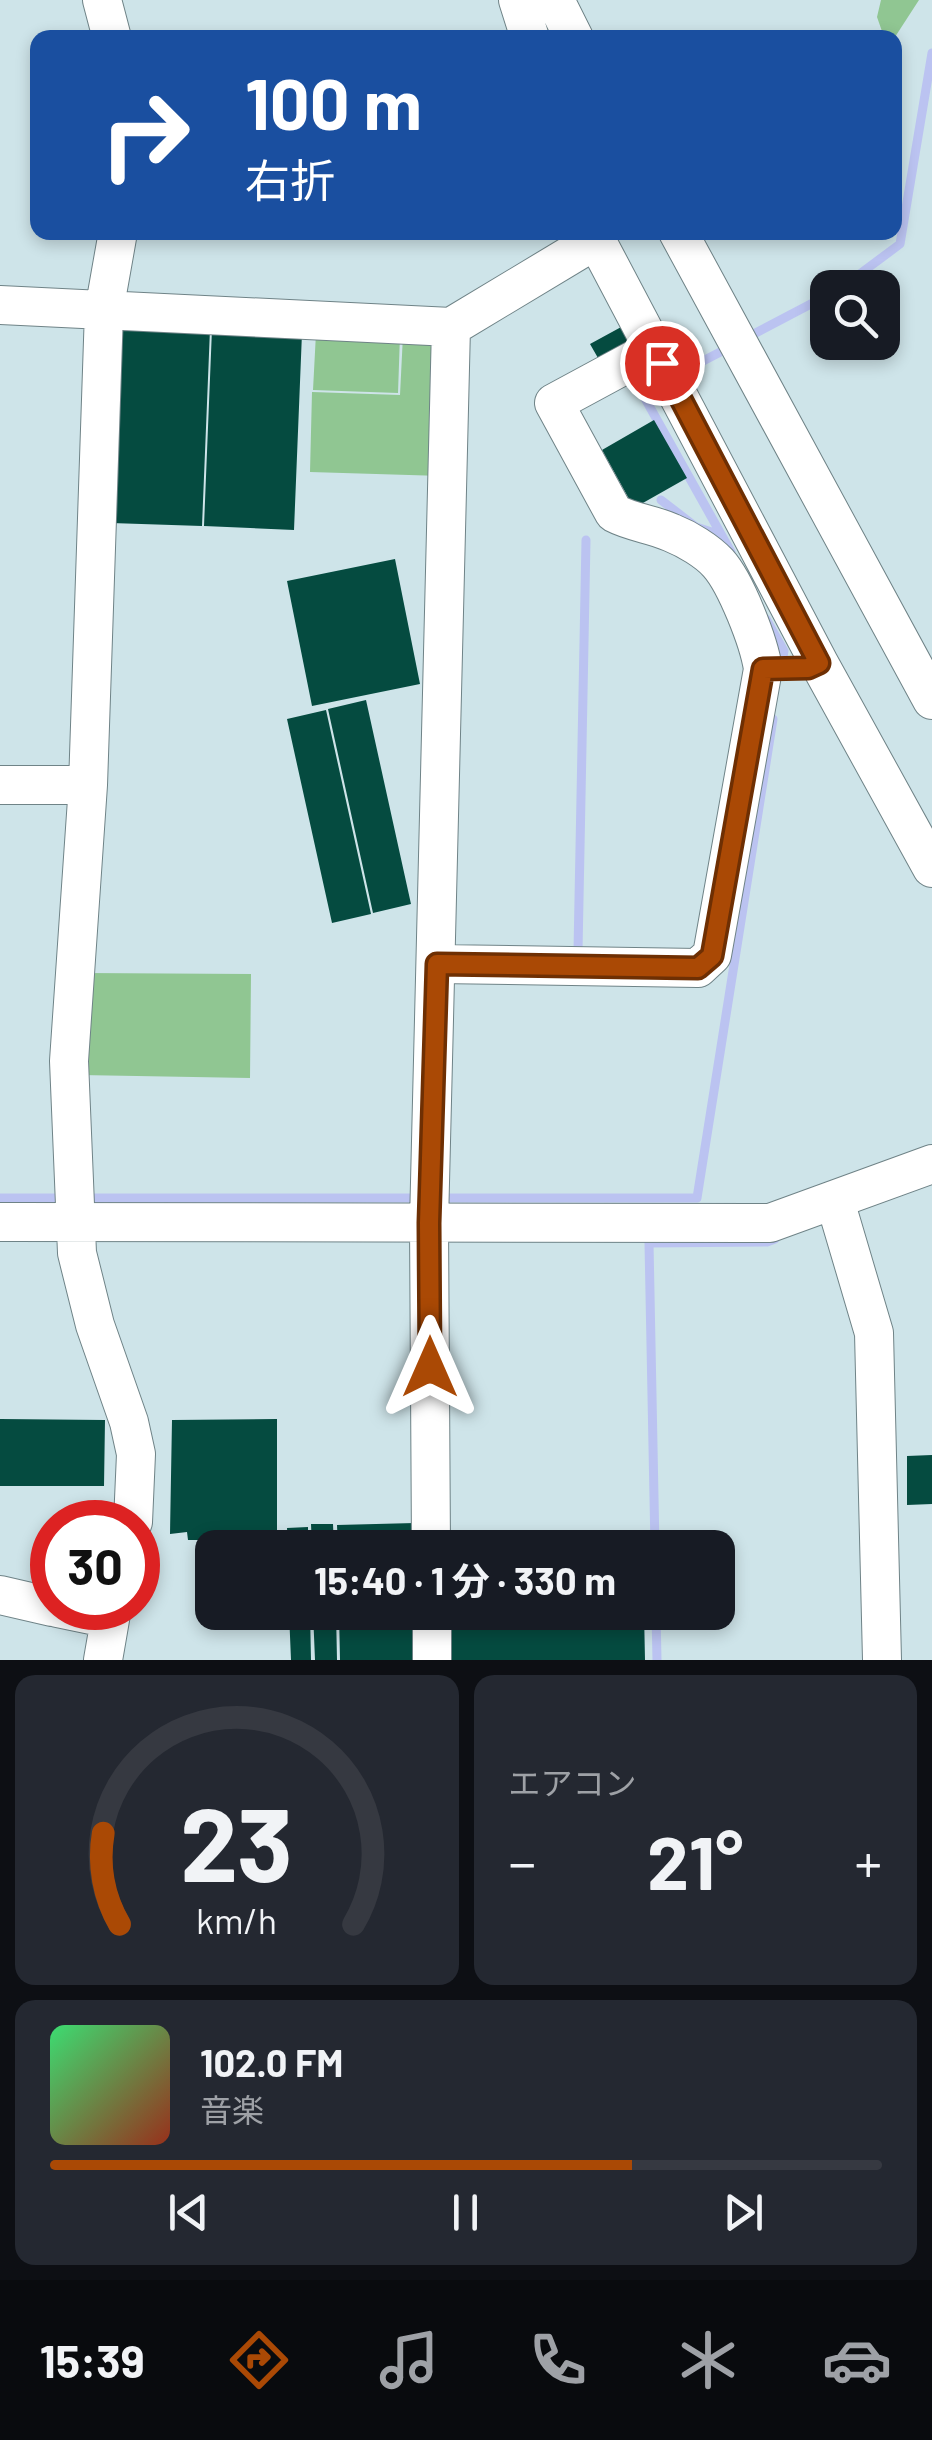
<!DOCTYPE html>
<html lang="ja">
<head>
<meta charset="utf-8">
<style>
  :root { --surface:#171b24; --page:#242831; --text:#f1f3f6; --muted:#9ea1a6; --line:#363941; --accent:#aa4905 }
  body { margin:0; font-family:Barlow,"Noto Sans JP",sans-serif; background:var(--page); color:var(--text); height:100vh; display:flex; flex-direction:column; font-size:38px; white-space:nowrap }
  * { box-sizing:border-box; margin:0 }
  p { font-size:32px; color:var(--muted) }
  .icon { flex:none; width:55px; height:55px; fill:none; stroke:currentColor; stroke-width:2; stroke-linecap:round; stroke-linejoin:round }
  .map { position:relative; height:1660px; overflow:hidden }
  .side { display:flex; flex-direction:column; gap:15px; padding:15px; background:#0d0f14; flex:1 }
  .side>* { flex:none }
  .banner { position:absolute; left:30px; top:30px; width:872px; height:210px; border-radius:20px; box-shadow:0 5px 15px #0003; background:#1a4fa0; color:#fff; overflow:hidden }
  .tools { position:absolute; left:810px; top:270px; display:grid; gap:20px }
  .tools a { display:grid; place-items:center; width:90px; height:90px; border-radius:20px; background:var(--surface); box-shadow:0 5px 15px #0003; font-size:50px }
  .speed { position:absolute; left:30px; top:1500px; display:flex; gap:20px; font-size:50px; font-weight:700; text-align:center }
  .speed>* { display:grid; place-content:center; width:130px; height:130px; border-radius:50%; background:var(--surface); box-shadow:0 5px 15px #0003; line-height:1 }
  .speed .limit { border:15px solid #d22; background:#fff; color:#111 }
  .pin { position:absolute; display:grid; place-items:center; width:85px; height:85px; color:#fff; margin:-42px; border:5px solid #fff; border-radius:50%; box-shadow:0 2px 10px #0007 }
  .me { position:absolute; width:110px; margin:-55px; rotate:0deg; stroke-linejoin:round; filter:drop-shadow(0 0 8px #0008) }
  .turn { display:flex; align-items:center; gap:35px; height:210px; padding:0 50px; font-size:45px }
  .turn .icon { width:130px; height:130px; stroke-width:2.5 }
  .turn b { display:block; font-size:70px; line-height:85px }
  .big { font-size:75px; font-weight:700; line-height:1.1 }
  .side .tile { flex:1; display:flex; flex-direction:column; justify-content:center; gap:15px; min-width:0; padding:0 35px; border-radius:20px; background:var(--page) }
  .side .dial { align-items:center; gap:0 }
  .dial svg { height:260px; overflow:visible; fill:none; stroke:var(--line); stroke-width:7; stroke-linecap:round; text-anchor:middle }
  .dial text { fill:var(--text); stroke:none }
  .song { display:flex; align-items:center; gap:30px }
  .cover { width:120px; height:120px; border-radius:15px; background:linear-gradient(135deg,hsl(140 70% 55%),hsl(10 70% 35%)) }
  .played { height:10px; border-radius:5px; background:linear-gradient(90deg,var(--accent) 70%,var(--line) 70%) }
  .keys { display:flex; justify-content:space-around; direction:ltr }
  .heat { display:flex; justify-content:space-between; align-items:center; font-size:55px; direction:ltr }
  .side .tiles { flex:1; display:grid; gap:15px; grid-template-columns:1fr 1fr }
  .tile:last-child { grid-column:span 2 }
  .trip { position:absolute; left:195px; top:1530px; width:540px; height:100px; border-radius:20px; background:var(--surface); box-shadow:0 5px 15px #0003; font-weight:700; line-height:100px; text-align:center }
  .tab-bar { display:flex; height:160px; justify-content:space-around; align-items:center; background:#090b0e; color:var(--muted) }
  .tab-bar .icon { width:70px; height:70px }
  .tab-bar .selected { color:var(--accent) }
  .tab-bar b { font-size:45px; color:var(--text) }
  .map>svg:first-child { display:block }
</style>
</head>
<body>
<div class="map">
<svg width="932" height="1660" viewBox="0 0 932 1660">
  <rect width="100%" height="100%" fill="#cee4e9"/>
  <path fill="#90c692" d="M 881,0 L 919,0 L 895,37 L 884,37 L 877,17 Z
    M 316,333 L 400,335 L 398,393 L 313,390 Z
    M 403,335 L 446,335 L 442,476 L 310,472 L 312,392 L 400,395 Z
    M 83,973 L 251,974 L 250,1078 L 80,1075 Z"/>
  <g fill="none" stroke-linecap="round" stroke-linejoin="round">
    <path stroke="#bbc3f1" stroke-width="9" d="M 841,288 L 900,244 L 932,53
      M 746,338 L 828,295
      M 676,375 L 728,348
      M 662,383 L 642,393 L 731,552
      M 661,500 L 696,527 L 721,535
      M 766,619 L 784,651 L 780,674
      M 578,951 L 586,540
      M 0,1198 L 67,1198
      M 83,1198 L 422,1198
      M 438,1198 L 697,1198 L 773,719
      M 655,1548 L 649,1243 L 767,1242 L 775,1239
      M 656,1612 L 657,1660"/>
  </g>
  <path fill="#054b40" d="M 120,326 L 210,329 L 202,526 L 111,523 Z
    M 623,326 L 630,340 L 598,358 L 590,344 Z
    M 212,329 L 302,333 L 294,530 L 204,526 Z
    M 654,420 L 687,478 L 634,508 L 602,450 Z
    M 395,559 L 420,684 L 312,706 L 287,581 Z
    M 366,700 L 411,904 L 373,913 L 328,709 Z
    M 326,710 L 371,914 L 332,923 L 287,719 Z
    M 0,1419 L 105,1420 L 104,1486 L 0,1486 Z
    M 277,1419 L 277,1548 L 212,1548 L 209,1550 L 209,1540 L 188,1540 L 187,1532 L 170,1534 L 172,1420 Z
    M 932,1455 L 932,1504 L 907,1505 L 907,1456 Z
    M 415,1523 L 416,1548 L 338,1548 L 337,1525 Z
    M 311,1524 L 333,1524 L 334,1548 L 312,1548 Z
    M 308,1527 L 308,1548 L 288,1548 L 287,1528 Z
    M 289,1612 L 310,1612 L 311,1660 L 291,1660 Z
    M 313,1612 L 336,1612 L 337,1660 L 315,1660 Z
    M 339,1612 L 417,1612 L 418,1660 L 340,1660 Z
    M 442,1612 L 644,1612 L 645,1660 L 443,1660 Z"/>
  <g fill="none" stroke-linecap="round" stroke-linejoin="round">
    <defs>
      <path id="minor" d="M 102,0 L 112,38
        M 518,0 L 530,38
        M 555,0 L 574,38
        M 118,232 L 104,311 L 88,785 L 69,1061 L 77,1253 L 95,1325 L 129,1422 L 136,1454 L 133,1522
        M 592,232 L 819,663 L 932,868
        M 678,232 L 932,700
        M 0,305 L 451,327 L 594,241
        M 0,785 L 88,785
        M 437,964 L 698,968 L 712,955 L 763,669 C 759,642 736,583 718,563 C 707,551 687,539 672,533 C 653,524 633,523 614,513 L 554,403 L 654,349
        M 835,1201 L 874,1333 L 882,1660
        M 0,1222 L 770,1223 L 932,1164
        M 431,1548 L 429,1223 L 451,327
        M 0,1595 L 52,1607
        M 57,1608 L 110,1619
        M 432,1612 L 432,1660
        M 103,1660 L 112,1608"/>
    </defs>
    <use href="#minor" stroke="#6f8387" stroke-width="40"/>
    <use href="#minor" stroke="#fff" stroke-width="38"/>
  </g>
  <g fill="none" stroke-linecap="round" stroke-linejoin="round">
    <defs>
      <path id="route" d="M 430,1367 L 429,1223 L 437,964 L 698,968 L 712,956 L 763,669 L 808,668 L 819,663 L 662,363"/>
    </defs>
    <use href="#route" stroke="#6e2f03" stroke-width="25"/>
    <use href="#route" stroke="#aa4905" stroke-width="18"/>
  </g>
</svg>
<div class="tools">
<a><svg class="icon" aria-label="search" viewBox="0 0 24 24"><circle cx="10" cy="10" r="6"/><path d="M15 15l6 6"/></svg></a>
</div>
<div class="speed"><div class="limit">30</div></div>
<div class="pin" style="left:662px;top:363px;background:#d93025"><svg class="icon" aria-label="arrive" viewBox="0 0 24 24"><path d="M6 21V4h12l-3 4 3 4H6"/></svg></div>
<svg class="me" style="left:430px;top:1367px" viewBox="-20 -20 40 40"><path d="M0-17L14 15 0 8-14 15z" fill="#aa4905" stroke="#fff" stroke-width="4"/></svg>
<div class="trip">15:40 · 1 分 · 330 m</div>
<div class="banner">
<div class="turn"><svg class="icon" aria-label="right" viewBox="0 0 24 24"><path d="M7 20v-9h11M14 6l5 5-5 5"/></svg><div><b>100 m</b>右折</div></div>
</div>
</div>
<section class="side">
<div class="tiles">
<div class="tile dial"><svg viewBox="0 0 100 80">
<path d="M14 69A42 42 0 1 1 86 69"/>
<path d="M14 69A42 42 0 0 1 9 41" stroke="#aa4905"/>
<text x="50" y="56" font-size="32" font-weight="700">23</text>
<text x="50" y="72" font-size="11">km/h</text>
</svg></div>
<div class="tile"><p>エアコン</p>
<div class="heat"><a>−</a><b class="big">21°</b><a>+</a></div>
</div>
<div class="tile">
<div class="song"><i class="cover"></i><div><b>102.0 FM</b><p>音楽</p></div></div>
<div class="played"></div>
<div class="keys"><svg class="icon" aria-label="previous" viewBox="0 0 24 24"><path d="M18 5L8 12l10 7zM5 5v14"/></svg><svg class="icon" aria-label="pause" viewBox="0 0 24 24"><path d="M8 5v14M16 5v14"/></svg><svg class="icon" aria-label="next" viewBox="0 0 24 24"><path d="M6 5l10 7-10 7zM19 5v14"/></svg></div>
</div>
</div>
</section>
<nav class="tab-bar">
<b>15:39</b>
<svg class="icon selected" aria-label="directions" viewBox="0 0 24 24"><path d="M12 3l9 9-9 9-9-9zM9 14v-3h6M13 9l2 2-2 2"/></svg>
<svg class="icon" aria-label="music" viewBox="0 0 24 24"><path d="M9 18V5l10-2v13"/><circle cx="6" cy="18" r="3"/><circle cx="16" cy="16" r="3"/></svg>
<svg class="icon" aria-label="phone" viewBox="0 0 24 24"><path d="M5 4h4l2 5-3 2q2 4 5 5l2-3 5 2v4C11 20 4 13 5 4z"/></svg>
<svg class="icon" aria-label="climate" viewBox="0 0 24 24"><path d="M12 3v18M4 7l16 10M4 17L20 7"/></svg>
<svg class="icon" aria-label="car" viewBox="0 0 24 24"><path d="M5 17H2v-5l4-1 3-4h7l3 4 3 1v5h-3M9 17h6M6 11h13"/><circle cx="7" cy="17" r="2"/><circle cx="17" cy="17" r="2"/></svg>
</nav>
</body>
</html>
